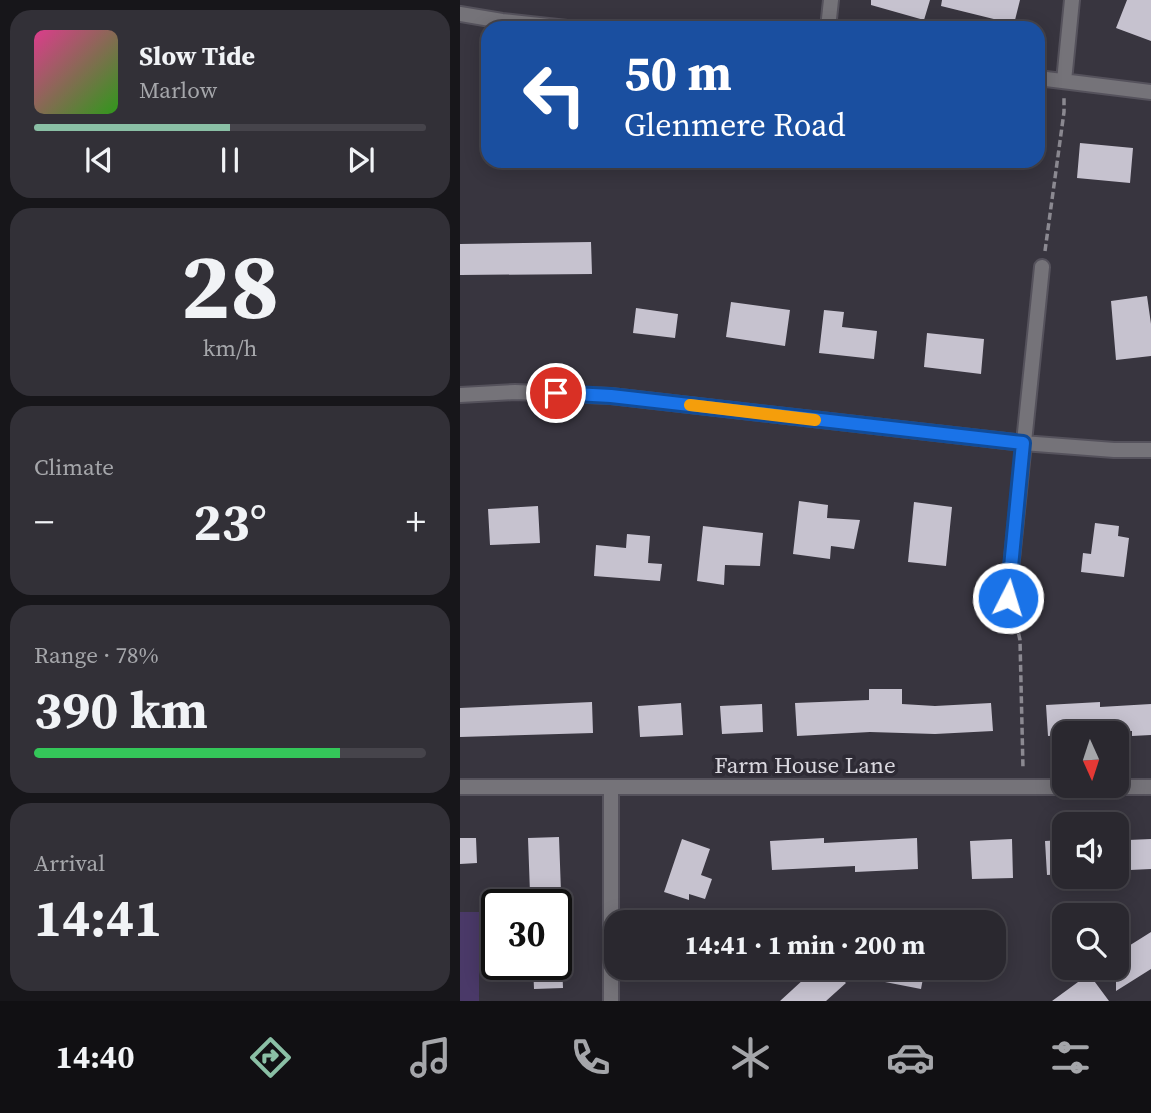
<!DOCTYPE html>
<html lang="en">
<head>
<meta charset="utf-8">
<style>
  :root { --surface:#2a282f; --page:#323037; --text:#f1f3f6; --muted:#a5a6aa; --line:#46444b; --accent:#8abfa5 }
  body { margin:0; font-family:"Source Serif 4",serif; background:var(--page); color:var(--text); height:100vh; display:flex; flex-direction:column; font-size:26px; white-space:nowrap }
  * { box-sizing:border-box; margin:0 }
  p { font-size:23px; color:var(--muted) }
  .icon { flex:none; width:38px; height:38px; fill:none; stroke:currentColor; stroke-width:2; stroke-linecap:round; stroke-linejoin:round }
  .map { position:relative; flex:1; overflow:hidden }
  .sheet { display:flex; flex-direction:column; gap:10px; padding:10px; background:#17161a; width:460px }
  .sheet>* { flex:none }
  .guide { position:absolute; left:21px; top:21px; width:564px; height:147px; border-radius:21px; box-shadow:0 4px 18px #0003,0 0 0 2px var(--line); background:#1a4fa0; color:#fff; overflow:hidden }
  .needle { width:46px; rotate:177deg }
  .controls { position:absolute; left:592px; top:721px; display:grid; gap:14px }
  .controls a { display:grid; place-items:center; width:77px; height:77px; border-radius:14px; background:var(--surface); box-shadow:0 4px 18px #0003,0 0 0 2px var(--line); font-size:35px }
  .speed { position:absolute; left:21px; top:889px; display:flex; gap:14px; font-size:35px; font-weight:700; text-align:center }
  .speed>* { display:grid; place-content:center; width:91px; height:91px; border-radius:50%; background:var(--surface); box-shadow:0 4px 18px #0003,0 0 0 2px var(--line); line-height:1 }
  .speed .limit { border:4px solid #111; border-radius:10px; background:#fff; color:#111 }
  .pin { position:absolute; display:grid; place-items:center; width:60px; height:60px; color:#fff; margin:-30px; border:4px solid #fff; border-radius:50%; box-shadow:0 2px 7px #0007 }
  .me { position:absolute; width:77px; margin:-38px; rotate:5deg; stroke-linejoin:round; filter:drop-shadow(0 0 5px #0008) }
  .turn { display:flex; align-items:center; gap:24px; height:147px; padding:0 28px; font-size:32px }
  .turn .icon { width:91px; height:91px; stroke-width:2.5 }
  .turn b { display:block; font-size:49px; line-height:60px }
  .big { font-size:52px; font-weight:700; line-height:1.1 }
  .sheet .tile { flex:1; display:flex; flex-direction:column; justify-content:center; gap:10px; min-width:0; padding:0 24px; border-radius:21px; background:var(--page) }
  .sheet .dial { align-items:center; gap:0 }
  .dial b { font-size:91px; line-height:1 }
  .song { display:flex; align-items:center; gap:21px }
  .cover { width:84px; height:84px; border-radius:10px; background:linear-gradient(135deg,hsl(330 70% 55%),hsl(110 70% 35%)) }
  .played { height:7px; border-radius:4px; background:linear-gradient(90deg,var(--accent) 50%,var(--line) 50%) }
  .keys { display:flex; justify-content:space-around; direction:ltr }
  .heat { display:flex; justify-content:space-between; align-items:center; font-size:38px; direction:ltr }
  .charge { height:10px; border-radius:5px; background:linear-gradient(90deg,#34c759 78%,var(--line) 0) }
  .trip { position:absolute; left:144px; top:910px; width:402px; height:70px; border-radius:21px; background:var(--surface); box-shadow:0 4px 18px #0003,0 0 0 2px var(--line); font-weight:700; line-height:70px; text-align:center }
  .dock { display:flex; height:112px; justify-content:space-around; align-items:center; background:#111013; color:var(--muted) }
  .dock .icon { width:49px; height:49px }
  .dock .selected { color:var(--accent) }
  .dock b { font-size:32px; color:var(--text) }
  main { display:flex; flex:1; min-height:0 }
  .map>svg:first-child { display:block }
</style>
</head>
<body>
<main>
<section class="sheet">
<div class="tile">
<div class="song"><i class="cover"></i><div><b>Slow Tide</b><p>Marlow</p></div></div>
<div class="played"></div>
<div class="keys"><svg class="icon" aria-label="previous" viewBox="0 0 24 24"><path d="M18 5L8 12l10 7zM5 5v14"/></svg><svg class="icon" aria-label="pause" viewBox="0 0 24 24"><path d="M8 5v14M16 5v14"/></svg><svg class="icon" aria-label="next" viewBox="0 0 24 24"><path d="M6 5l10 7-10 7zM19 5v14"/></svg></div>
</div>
<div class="tile dial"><b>28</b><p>km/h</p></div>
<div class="tile"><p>Climate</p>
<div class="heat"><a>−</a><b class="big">23°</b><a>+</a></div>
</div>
<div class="tile"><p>Range · 78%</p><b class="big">390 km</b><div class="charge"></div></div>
<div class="tile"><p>Arrival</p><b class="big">14:41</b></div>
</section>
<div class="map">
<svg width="691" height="1001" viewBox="0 0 691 1001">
  <rect width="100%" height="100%" fill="#38353f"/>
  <path fill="#4a3968" d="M 0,912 L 19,912 L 19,1001 L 0,1001 Z"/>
  <path fill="#c6c2cf" d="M 411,0 L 470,0 L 464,20 L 411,5 Z
    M 482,0 L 560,0 L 554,24 L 481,6 Z
    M 667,0 L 691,0 L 691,41 L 656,28 Z
    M 620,143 L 673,148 L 670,183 L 617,178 Z
    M 131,242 L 132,274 L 0,275 L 0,244 Z
    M 687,296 L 691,324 L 691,356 L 656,360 L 651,301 Z
    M 271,302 L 330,310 L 325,346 L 266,337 Z
    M 176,308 L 218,314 L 215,338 L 173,333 Z
    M 364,310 L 384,312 L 382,327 L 417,331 L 414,359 L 359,353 Z
    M 467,333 L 524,339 L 521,374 L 464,367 Z
    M 339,501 L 368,505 L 367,518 L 400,520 L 394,549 L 371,546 L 370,559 L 333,554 Z
    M 454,502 L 492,507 L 486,566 L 448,562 Z
    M 78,506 L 80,543 L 30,545 L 28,509 Z
    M 635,523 L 659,526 L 658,536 L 669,538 L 664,577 L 621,572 L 623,553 L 631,554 Z
    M 243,526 L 303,533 L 300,566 L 265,565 L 264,585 L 237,581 Z
    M 167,534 L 190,536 L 188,563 L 202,564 L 200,581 L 134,576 L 136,545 L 166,548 Z
    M 409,689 L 442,689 L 442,704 L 475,706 L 531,703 L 533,731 L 475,734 L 410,732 L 337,736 L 335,703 L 409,700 Z
    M 132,702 L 133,733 L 0,737 L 0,708 Z
    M 640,702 L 640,707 L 691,704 L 691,735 L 672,736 L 672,731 L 588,736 L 586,705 Z
    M 221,703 L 223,735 L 180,737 L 178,706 Z
    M 302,704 L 303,732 L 262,734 L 260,706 Z
    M 99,837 L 101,892 L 70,893 L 68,838 Z
    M 0,838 L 16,838 L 17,863 L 0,864 Z
    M 364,838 L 364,843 L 457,838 L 458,869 L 395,872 L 395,866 L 312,870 L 310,841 Z
    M 222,839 L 250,849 L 241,875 L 252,879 L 245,899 L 229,894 L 229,900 L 204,892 Z
    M 552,839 L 553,878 L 512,879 L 510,841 Z
    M 691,839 L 691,869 L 670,870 L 668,840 Z
    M 604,840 L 604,874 L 587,875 L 585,841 Z
    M 691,932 L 691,969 L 656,991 L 656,954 Z
    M 73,964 L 102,964 L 103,988 L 74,989 Z
    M 356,968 L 371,968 L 386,983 L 366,1001 L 320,1001 Z
    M 428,968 L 465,968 L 461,989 L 425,982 Z
    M 629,974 L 649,1001 L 592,1001 Z"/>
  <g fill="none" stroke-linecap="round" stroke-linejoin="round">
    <defs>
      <path id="street" d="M 0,14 L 42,21 L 107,28
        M 368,28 L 371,0
        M 578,78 L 691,92
        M 604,81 L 612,0
        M 0,395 L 55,392 L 151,396 L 563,443 L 654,450 L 691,450
        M 548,598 L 582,267
        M 0,787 L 691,787
        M 151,787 L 151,1001"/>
    </defs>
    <use href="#street" stroke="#55525c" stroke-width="18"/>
    <path stroke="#8b8991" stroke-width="3.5" stroke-dasharray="7 3.5" stroke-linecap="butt" d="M 585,251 L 604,112 L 604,96
      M 554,613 L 560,640 L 563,769"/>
    <use href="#street" stroke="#757379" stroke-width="14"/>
  </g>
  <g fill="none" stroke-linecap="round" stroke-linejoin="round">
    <defs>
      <path id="route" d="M 96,393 L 151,396 L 563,443 L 548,598"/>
    </defs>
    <use href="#route" stroke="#114b97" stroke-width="18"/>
    <use href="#route" stroke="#1a73e8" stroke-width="12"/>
    <path stroke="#f59e0b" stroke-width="12" d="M 230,405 L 355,420"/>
  </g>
  <g text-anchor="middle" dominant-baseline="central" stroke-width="7" stroke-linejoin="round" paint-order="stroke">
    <g font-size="23" fill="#dad8df" stroke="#2e2b35">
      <text x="345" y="765">Farm House Lane</text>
    </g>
  </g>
</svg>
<div class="controls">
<a><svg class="needle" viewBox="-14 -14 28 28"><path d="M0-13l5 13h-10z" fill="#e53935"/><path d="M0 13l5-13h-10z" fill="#a5a6aa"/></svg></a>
<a><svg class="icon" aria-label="sound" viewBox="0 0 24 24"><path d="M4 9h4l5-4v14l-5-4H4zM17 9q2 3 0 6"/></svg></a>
<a><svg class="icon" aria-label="search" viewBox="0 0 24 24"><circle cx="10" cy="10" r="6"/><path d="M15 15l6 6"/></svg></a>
</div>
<div class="speed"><div class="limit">30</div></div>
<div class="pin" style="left:96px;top:393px;background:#d93025"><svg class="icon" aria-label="arrive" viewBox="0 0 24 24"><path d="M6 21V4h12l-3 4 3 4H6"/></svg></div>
<svg class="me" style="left:548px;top:598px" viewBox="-20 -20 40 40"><circle r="17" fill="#1a73e8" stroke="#fff" stroke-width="3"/><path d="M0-11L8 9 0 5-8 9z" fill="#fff"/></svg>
<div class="trip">14:41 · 1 min · 200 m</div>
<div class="guide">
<div class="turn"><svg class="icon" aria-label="left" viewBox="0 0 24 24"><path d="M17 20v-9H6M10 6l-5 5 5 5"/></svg><div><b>50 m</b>Glenmere Road</div></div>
</div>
</div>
</main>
<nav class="dock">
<b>14:40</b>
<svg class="icon selected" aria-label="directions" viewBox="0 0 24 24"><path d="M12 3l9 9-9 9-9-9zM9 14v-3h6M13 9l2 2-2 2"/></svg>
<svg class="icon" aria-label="music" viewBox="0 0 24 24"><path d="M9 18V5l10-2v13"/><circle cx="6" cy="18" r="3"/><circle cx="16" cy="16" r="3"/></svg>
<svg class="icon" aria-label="phone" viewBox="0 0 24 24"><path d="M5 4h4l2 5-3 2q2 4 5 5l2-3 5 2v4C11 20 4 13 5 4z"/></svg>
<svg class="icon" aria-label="climate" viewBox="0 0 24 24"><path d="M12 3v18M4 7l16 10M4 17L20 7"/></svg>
<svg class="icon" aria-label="car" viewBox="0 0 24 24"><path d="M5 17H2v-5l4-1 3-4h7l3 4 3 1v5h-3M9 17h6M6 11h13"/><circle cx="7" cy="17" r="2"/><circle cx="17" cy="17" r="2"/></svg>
<svg class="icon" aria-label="filters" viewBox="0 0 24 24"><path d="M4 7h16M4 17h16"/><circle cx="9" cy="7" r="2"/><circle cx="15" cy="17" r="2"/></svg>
</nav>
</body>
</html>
